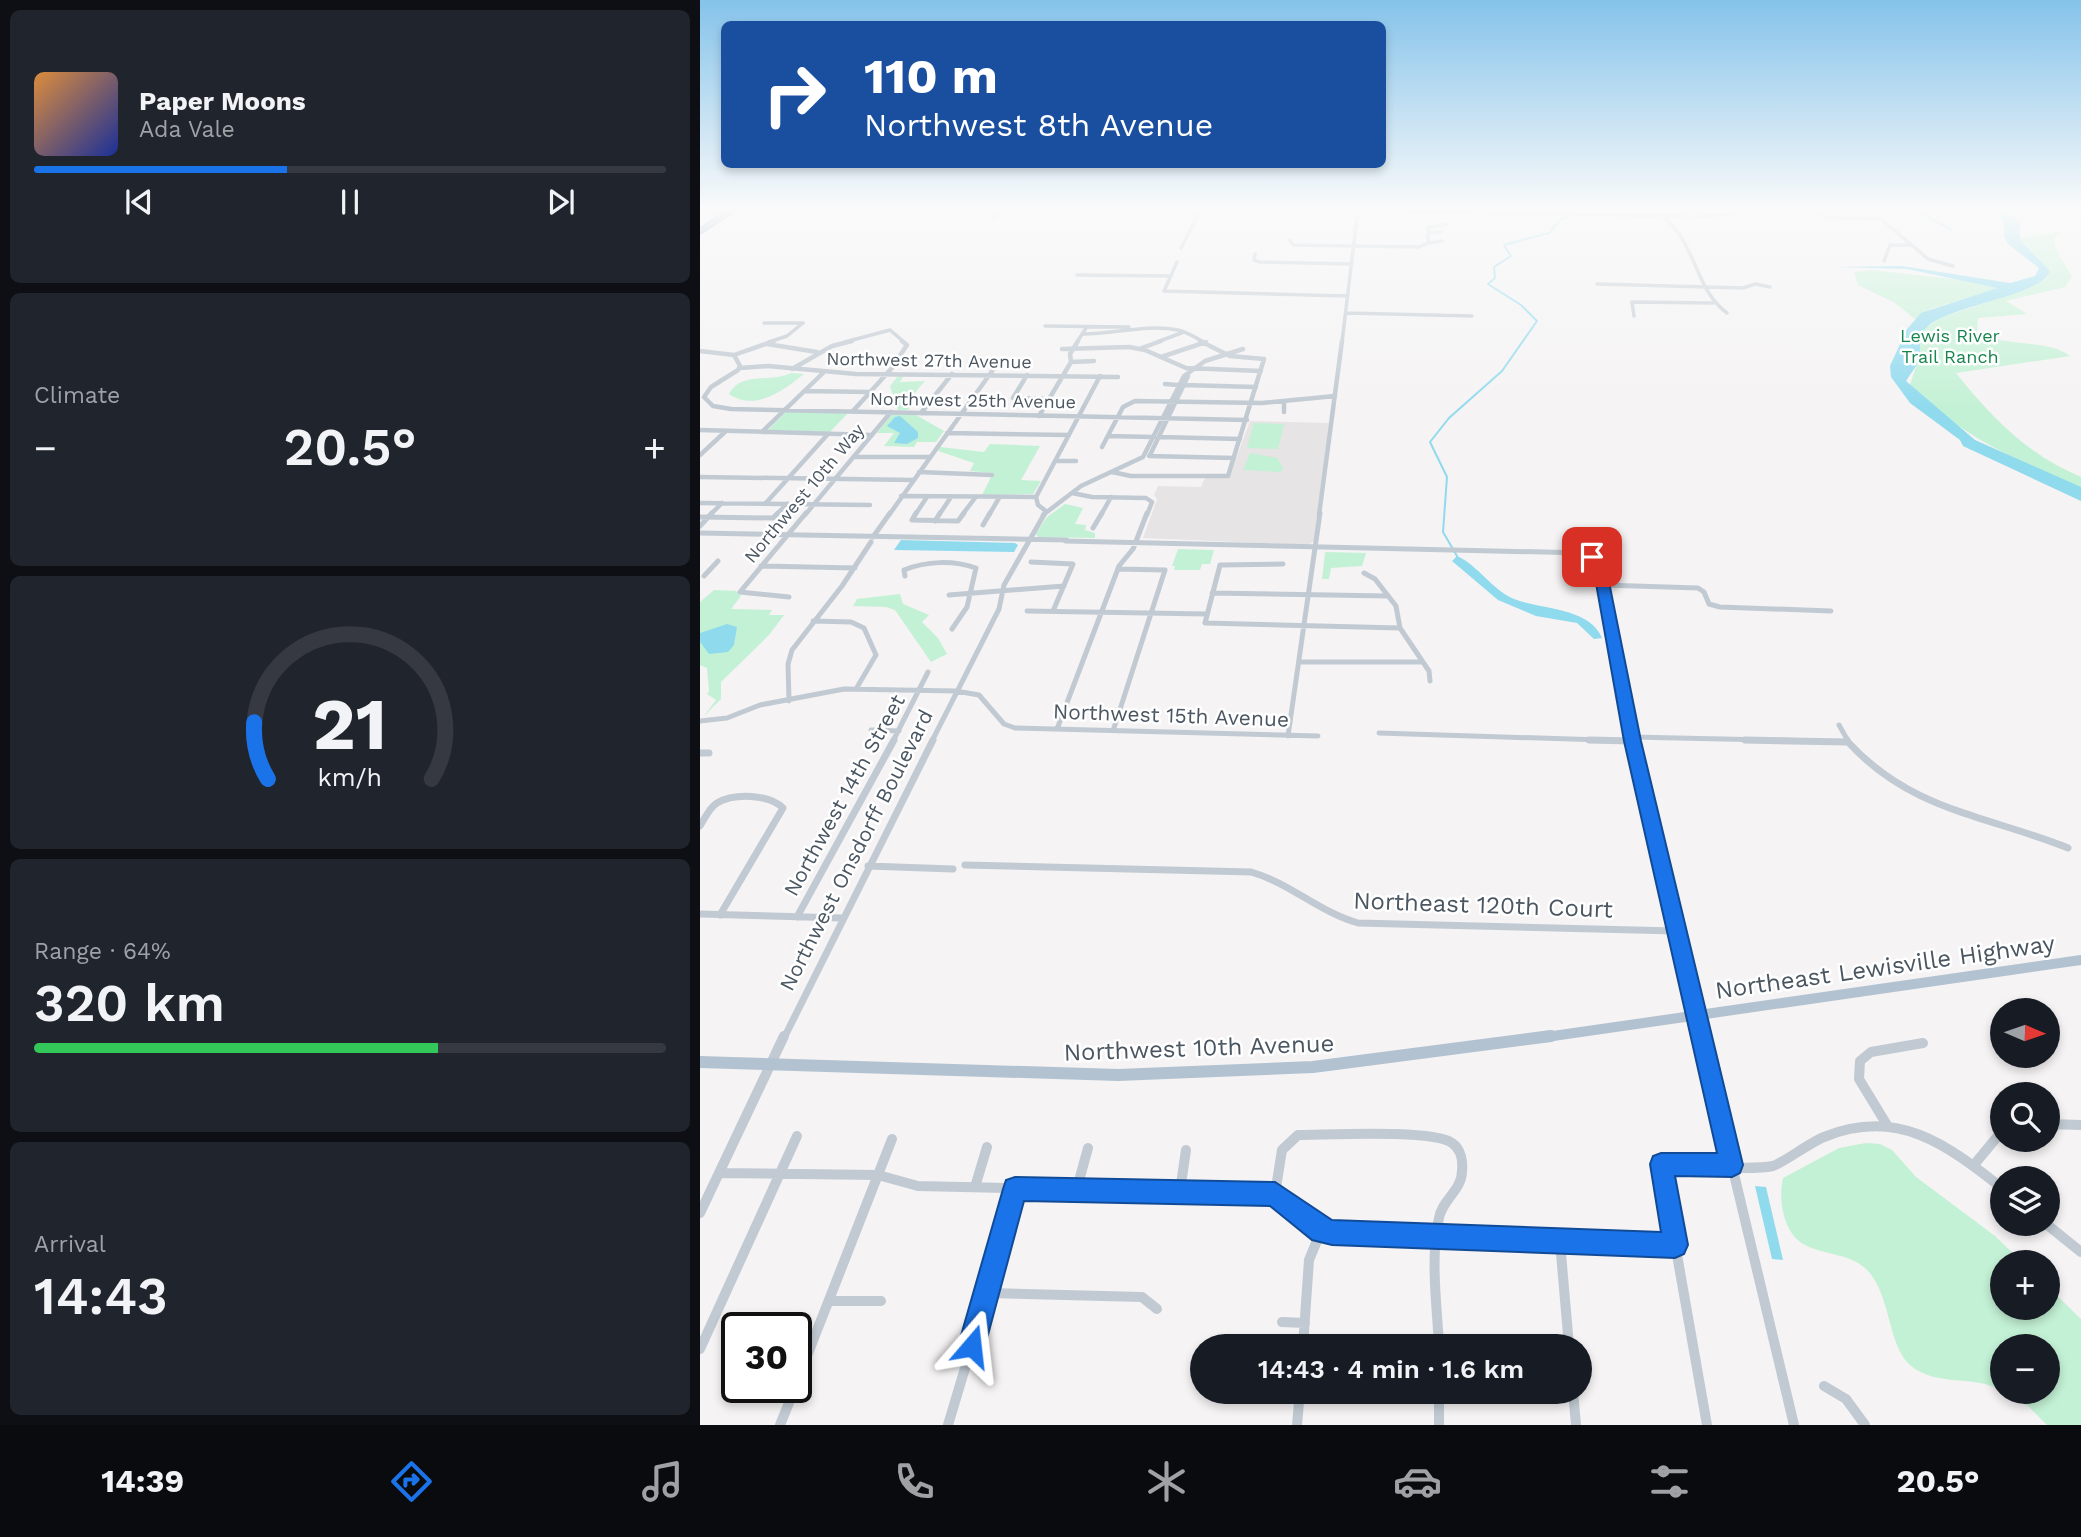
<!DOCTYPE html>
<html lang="en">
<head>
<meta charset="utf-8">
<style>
  :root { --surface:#171b24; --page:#20242c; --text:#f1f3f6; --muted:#9ea1a6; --line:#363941; --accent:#1a73e8 }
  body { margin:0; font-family:"Work Sans",sans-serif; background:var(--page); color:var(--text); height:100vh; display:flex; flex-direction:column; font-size:26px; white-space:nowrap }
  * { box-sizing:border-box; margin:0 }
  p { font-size:23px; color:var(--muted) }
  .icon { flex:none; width:38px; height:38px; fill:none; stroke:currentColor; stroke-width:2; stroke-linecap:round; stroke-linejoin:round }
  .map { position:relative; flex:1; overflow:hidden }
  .drawer { display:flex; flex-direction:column; gap:10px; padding:10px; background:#0d0f14; width:700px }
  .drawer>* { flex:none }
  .guide { position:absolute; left:21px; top:21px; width:665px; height:147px; border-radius:10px; box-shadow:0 4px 10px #0003; background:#1a4fa0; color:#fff; overflow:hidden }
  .needle { width:46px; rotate:92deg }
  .controls { position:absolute; left:1290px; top:998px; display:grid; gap:14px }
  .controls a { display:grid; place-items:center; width:70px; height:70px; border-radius:50%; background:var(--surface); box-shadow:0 4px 10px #0003; font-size:35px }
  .speed { position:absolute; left:21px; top:1312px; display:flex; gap:14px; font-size:35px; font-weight:700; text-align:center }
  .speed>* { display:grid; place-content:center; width:91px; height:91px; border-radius:50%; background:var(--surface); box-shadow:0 4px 10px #0003; line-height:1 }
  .speed .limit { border:4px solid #111; border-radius:10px; background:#fff; color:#111 }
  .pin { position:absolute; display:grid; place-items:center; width:60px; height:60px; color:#fff; margin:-30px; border-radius:14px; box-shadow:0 4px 10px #0006 }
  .me { position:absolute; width:77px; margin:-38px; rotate:17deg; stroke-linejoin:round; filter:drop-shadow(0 0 5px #0008) }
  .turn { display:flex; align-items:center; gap:24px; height:147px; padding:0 28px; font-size:32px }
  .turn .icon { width:91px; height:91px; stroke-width:2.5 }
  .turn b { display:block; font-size:49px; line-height:60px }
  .big { font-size:52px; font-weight:600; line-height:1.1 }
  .drawer .tile { flex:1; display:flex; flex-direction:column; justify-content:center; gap:10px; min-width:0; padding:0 24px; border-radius:10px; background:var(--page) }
  .drawer .dial { align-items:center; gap:0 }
  .dial svg { height:182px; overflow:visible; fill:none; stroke:var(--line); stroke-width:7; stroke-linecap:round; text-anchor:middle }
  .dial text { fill:var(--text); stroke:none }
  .song { display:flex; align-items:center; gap:21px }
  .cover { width:84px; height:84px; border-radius:10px; background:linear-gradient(135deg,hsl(30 70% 55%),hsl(230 70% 35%)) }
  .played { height:7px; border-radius:4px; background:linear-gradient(90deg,var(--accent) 40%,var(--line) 40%) }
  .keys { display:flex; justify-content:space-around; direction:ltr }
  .heat { display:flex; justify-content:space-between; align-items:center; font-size:38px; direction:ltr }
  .charge { height:10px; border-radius:5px; background:linear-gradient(90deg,#34c759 64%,var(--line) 0) }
  .trip { position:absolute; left:490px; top:1334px; width:402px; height:70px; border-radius:35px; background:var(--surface); box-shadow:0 4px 10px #0003; font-weight:600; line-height:70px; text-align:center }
  .menu { display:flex; height:112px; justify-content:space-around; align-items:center; background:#090b0e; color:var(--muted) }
  .menu .icon { width:49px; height:49px }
  .menu .active { color:var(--accent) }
  .menu b { font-size:32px; color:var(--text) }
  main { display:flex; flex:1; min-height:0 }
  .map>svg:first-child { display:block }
</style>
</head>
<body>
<main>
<section class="drawer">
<div class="tile">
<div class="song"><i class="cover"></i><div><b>Paper Moons</b><p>Ada Vale</p></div></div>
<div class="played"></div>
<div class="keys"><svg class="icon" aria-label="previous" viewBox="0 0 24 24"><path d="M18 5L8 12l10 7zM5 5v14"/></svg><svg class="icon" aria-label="pause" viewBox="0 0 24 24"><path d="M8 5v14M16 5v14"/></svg><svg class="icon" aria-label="next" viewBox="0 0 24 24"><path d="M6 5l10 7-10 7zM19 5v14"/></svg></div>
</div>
<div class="tile"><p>Climate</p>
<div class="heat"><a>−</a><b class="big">20.5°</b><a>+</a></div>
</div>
<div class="tile dial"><svg viewBox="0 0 100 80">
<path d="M14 69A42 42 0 1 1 86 69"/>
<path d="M14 69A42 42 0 0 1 8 44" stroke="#1a73e8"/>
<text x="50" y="56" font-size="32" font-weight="700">21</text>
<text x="50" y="72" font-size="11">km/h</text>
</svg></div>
<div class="tile"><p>Range · 64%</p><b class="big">320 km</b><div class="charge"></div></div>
<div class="tile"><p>Arrival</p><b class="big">14:43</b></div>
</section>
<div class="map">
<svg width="1381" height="1425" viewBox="0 0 1381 1425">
  <rect width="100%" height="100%" fill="#f5f3f3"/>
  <path fill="#e6e4e5" d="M 550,421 L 629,423 L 614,541 L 608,545 L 443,538 L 457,499 L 454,495 L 458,486 L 501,487 L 505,478 L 530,475 Z"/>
  <path fill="#c3f1d5" d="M 1358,232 L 1361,234 L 1354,239 C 1355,254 1366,263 1372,277 L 1365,287 L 1306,301 L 1327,314 L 1278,318 L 1277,333 C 1306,347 1347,339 1370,356 L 1256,373 C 1291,417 1328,455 1381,477 L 1381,488 C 1318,461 1258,435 1210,385 L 1219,357 L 1217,345 L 1224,329 L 1242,317 L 1330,288 L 1343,270 L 1321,246 L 1319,238 Z
    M 1172,270 L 1270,281 L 1298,288 L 1231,309 L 1215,319 L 1195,303 L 1158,285 L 1154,272 Z
    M 91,373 L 104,374 C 84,390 55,412 29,394 C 41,371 71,383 91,373 Z
    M 204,375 L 200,382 L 225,381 L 206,403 L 213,404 L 208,410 L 198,410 L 190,386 L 198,376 Z
    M 86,412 L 148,413 L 130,432 L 68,430 Z
    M 193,413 L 216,415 L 244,431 L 236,442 L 217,442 L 214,447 L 184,446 L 194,433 L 177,433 Z
    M 554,423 L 584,424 L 578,449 L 547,448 Z
    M 290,444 L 340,446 L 321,480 L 341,481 L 333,494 L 282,495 L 293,473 L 270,471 L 274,463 L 238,451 L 240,447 L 284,452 Z
    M 550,453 L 577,458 L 583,467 L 581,472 L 543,470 Z
    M 365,504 L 383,508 L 375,524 L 386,525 L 385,530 L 395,533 L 395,538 L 338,537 L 336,534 L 347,517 Z
    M 478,549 L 514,550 L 510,564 L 502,564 L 500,570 L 474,570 L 475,566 L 472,566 Z
    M 625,553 L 626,552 L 666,553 L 662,566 L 631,568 L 629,579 L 622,579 Z
    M 14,590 L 36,591 L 41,596 L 31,609 L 72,610 L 69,615 L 84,615 L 69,635 L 21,682 L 21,699 L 4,716 L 16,700 L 7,694 L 9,691 L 7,668 L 0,665 L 0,602 Z
    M 200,594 L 203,604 L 229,615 L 222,622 L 238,638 L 247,654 L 231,662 L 195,610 L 186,607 L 153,606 L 157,599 Z
    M 1166,1143 L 1180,1144 L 1192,1150 L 1216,1177 L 1295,1236 L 1322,1262 L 1302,1262 L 1302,1307 L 1348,1307 L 1348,1287 L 1381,1319 L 1381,1425 L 1347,1425 L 1329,1407 L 1303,1391 L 1348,1391 L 1348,1346 L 1302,1346 L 1302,1391 C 1275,1374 1237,1388 1210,1365 C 1187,1345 1191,1291 1165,1268 C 1148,1253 1124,1255 1105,1245 C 1083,1234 1078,1199 1083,1178 L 1139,1148 Z"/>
  <path fill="#90daee" d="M 1295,209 L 1306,209 L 1309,215 L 1320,222 L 1320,240 L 1350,271 C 1342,296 1250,305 1227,327 C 1215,338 1223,349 1218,362 C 1215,369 1210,374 1206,381 L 1275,440 L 1381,487 L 1381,501 L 1263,446 L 1260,440 L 1210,403 L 1191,377 L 1190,366 L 1207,329 L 1221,313 L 1297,288 L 1207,269 L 1135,267 L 1202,266 L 1310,283 L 1335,276 L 1339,268 L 1308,244 L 1304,236 L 1304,223 Z
    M 200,416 L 218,432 L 218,438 L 207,444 L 194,443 L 200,433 L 187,426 L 195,417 Z
    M 201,540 L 315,543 L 318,545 L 314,552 L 194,550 Z
    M 757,556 C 779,566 791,589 814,599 C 841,610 889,607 902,638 L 894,639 L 877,623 L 836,616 L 798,600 L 752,561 Z
    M 27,624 L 37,627 L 34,645 L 28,652 L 9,654 L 0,642 L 0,633 Z
    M 1055,1186 L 1066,1187 L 1083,1260 L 1072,1259 Z"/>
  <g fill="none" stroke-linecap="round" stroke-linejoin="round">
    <path stroke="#90daee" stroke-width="2" d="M 1213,209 L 1252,230
      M 757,556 L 743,532 L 747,477 L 730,442 L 749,418 L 802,371 L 837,321 L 821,305 L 788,284 L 795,278 L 794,267 L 811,256 L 804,245 L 849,233 L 860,220 L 870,216 L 869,209"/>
    <defs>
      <path id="highway" d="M 0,231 L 34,209"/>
    </defs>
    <use href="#highway" stroke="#7690ad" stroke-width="7"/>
    <path stroke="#c1cad2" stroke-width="3.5" d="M 563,209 L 995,217 L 1026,215 L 1044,209
      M 1116,209 L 1123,217 L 1181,219 L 1228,259 L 1253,266
      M 0,213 L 26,212
      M 962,217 C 996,240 994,289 1027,313
      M 293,219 L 302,209
      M 728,233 L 741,232
      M 589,240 L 594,245 L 719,247 L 728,243 L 728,228 L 748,224
      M 728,243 L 742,241
      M 481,248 L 501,209
      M 555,254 L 554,260 L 560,262 L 652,264
      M 1184,261 L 1190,245 L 1211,245
      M 477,262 L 464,291 L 648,296
      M 377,275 L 470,276
      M 897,284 L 1043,288 L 1055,284 L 1070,287
      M 646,313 L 772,316
      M 934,316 L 932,302 L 1013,303
      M 64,323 L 103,323
      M 345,326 L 429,327
      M 190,330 L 204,342
      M 383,334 C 414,334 447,324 478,330 C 487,332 496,338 504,342
      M 69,342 L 87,336 L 103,323
      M 145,342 L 190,330
      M 377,342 L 386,328
      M 457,342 L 484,332
      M 642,342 L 658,209"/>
    <path stroke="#c1cad2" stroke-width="4.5" d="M 67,344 L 117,352
      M 362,349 L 429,347 L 445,350 L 486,368 L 561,371
      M 439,349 L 461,341
      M 0,351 L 34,355
      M 34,355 L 74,341
      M 461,357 L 506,342
      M 371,362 L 394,361
      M 40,368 L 68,366 L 156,374 L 418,377
      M 92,369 L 132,346 L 152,341
      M 327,375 L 313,398 L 350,399
      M 465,384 L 478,385
      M 483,385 L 556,387
      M 105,391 L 170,392
      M 4,397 L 13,406 L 31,409 L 547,420
      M 4,397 L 11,387 L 38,370 L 40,366 L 34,355
      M 584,402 L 584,412
      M 153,411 L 191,369 L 207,345 L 202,341
      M 221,413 L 252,374
      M 339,416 L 371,362 L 370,354 L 378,341
      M 0,430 L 172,435
      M 62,432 L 123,373
      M 247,433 L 369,435
      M 408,436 L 454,437
      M 460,437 L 540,439
      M 402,447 L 423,407 L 435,401 L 562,403 L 635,396
      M 0,455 L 26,431
      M 450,455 L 488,376
      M 449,456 L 534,458
      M 154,457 L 229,457
      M 355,461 L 376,461
      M 219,472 L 292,475
      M 412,472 L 431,476 L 528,476 L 564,359 L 530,356 L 500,341
      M 0,477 L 213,480
      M 372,493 L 392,497 L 446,498 L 452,502 L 447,515
      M 201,496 L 336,497
      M 0,503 L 170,505
      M 65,504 L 128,434
      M 346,511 L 338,505 L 336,497 L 400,376
      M 10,515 L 22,503
      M 76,515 L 87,504
      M 105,515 L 191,412
      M 189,515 L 295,367
      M 215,515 L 227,497
      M 239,515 L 251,497
      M 262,515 L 275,498
      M 289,515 L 299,498
      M 343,515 L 381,486 L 443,457 L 484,376 L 505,361 L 543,349
      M 401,515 L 411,497
      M 619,515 L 642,341"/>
    <path stroke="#c1cad2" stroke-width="5" d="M 216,513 L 212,520 L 258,521 L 264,513
      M 0,517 L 73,518 L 78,513
      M 235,521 L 240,513
      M 283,525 L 290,513
      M 0,526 L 12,513
      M 393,528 L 402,513
      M 0,533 L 367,540
      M 173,537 L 190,513
      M 365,541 L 885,553 L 896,561 L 933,741
      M 331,562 L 373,564 L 353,611
      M 583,564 L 520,565 L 505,623 L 700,628
      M 61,566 L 155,568
      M 664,573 L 675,579 L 696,606 L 700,628 L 729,671 L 730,681
      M 4,576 L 18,561
      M 205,576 L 204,570 C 226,561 253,560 276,568 L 267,607 L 252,629
      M 903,585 L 998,588 L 1004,592 L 1009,604 L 1020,607 L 1131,611
      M 512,593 L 688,596
      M 249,595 L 364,586
      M 89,597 L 40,592 L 106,513
      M 327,611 L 506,614
      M 113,621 L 151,622 L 164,628 L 176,655 L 156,689
      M 599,662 L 723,662
      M 89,701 L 88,664 L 92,650 L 142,586 L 171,542
      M 0,721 L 27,718 L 60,705 L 144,689 L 256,691 L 279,695 L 304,724 L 315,728 L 618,736
      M 1139,725 L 1148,741
      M 357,729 L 419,566 L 433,549 L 447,513
      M 171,730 L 199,731
      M 413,731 L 465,570 L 418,569
      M 679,733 L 933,741
      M 588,736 L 620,513
      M 932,737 L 1121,741
      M 193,741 L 228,672
      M 232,741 L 299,609 L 304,585 L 345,513"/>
    <path stroke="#c1cad2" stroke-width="7" d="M 889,740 L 933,741
      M 933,740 L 1002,1038
      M 1045,740 L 1148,742 C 1211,811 1286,815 1368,848
      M 1147,740 L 1148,742
      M 0,753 L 9,753
      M 0,826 C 5,818 9,808 17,803 C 34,793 69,794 83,808 L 20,915
      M 265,865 L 551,872 C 590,883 619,912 658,923 L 976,931
      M 168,866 L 253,869
      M 0,914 L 142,918
      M 97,917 L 194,740
      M 84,1038 L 233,740"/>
    <path stroke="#c1cad2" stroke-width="10" d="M 1001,1036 L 1094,1425
      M 1348,1124 L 1381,1125
      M 1187,1125 L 1159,1079 L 1160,1061 L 1171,1052 L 1223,1043
      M 1273,1166 L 1302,1131
      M 20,1173 L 178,1175 L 218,1186 L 575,1194 L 621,1231 L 632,1233 L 975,1246
      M 275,1187 L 287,1147
      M 377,1188 L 388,1148
      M 480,1191 L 486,1150
      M 575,1194 L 582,1150 L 598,1135 C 627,1135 732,1129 752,1143 C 761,1149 763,1161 762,1171 C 762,1190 742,1200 739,1218 C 730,1259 737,1305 739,1346
      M 0,1213 L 84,1036
      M 1345,1223 L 1381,1252
      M 860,1242 L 869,1346
      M 288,1293 L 442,1297 L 457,1309
      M 130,1301 L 181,1301
      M 582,1322 L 605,1323
      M 603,1346 L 609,1260 L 621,1231
      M 0,1349 L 97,1136
      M 96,1384 L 192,1139
      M 1124,1386 L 1146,1399 L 1165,1425
      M 739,1391 L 739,1425
      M 873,1391 L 876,1425
      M 80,1425 L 95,1388
      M 248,1425 L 304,1238 L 315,1189
      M 597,1425 L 600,1391
      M 1007,1425 L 961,1164 C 989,1165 1048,1171 1073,1166 C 1083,1163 1109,1143 1124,1137 C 1197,1107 1246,1144 1302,1188"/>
    <path stroke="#b3c2d1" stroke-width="10" d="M 839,1038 L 1381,960"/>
    <path stroke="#b3c2d1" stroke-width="12" d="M 0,1062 L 418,1075 L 613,1067 L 851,1036"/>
    <use href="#highway" stroke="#8ba5c1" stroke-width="5"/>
  </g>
  <linearGradient id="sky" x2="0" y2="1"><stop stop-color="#85c3ea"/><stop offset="0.51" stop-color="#fafafa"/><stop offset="1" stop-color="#fafafa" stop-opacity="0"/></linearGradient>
  <rect width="1381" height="409" fill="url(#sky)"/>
  <path fill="#1a73e8" stroke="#114b97" stroke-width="2" d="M 892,553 L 897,554 L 907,572 L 941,741 L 1043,1165 L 1040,1173 L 1032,1177 L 975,1176 L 988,1245 L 984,1254 L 975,1258 L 632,1245 L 612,1240 L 570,1206 L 324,1201 L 285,1346 L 281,1355 L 272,1359 L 262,1355 L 258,1346 L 303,1189 L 306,1180 L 315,1177 L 575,1182 L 632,1220 L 961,1232 L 950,1164 L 953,1156 L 961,1153 L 1017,1153 L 924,741 L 894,572 L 886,557 Z"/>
  <g text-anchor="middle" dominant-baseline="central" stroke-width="5" stroke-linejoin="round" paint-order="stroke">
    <g font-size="18" fill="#17864f" stroke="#fff">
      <text x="1250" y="335">Lewis River<tspan x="1250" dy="21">Trail Ranch</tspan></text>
    </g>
    <g font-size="18" fill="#4a5661" stroke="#fff">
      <text transform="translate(229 360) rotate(1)">Northwest 27th Avenue</text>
      <text transform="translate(273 400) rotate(1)">Northwest 25th Avenue</text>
      <text transform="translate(104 493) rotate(-50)">Northwest 10th Way</text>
    </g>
    <g font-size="21" fill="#4a5661" stroke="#fff">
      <text transform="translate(471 715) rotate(2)">Northwest 15th Avenue</text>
      <text transform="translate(144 795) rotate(-61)">Northwest 14th Street</text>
      <text transform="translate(156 850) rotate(-63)">Northwest Onsdorff Boulevard</text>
    </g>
    <g font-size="24" fill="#4a5661" stroke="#fff">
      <text transform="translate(783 905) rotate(2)">Northeast 120th Court</text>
      <text transform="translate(1185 967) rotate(-8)">Northeast Lewisville Highway</text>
      <text transform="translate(499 1048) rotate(-2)">Northwest 10th Avenue</text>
    </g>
  </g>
</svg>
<div class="controls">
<a><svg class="needle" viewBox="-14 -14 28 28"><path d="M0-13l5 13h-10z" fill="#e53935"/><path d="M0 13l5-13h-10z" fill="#9ea1a6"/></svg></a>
<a><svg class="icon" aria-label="search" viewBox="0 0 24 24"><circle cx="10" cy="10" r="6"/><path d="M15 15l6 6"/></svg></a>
<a><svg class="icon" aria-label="layers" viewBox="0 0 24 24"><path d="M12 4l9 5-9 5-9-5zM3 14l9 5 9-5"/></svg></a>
<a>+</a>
<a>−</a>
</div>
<div class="speed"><div class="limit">30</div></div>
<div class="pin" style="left:892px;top:557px;background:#d93025"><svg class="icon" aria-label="arrive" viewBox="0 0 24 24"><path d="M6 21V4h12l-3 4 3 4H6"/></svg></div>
<svg class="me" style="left:272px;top:1346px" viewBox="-20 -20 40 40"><path d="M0-17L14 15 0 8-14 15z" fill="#1a73e8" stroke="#fff" stroke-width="4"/></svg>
<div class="trip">14:43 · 4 min · 1.6 km</div>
<div class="guide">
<div class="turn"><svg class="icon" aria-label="right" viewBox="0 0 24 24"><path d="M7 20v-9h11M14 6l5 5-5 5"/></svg><div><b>110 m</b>Northwest 8th Avenue</div></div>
</div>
</div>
</main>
<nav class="menu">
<b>14:39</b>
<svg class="icon active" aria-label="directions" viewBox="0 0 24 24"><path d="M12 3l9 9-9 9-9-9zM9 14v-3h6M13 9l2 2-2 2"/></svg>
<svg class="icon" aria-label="music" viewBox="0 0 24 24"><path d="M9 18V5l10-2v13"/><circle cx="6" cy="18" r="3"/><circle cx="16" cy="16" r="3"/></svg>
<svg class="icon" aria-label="phone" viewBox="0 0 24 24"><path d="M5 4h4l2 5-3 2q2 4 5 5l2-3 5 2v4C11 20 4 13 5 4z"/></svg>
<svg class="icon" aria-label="climate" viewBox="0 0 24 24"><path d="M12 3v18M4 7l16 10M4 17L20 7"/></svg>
<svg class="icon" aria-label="car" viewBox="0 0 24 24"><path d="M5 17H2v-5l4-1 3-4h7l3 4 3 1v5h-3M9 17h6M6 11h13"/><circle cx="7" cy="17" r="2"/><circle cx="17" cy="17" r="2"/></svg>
<svg class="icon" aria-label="filters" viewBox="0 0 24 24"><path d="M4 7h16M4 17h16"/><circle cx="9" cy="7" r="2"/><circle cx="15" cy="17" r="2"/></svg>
<b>20.5°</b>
</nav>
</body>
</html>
